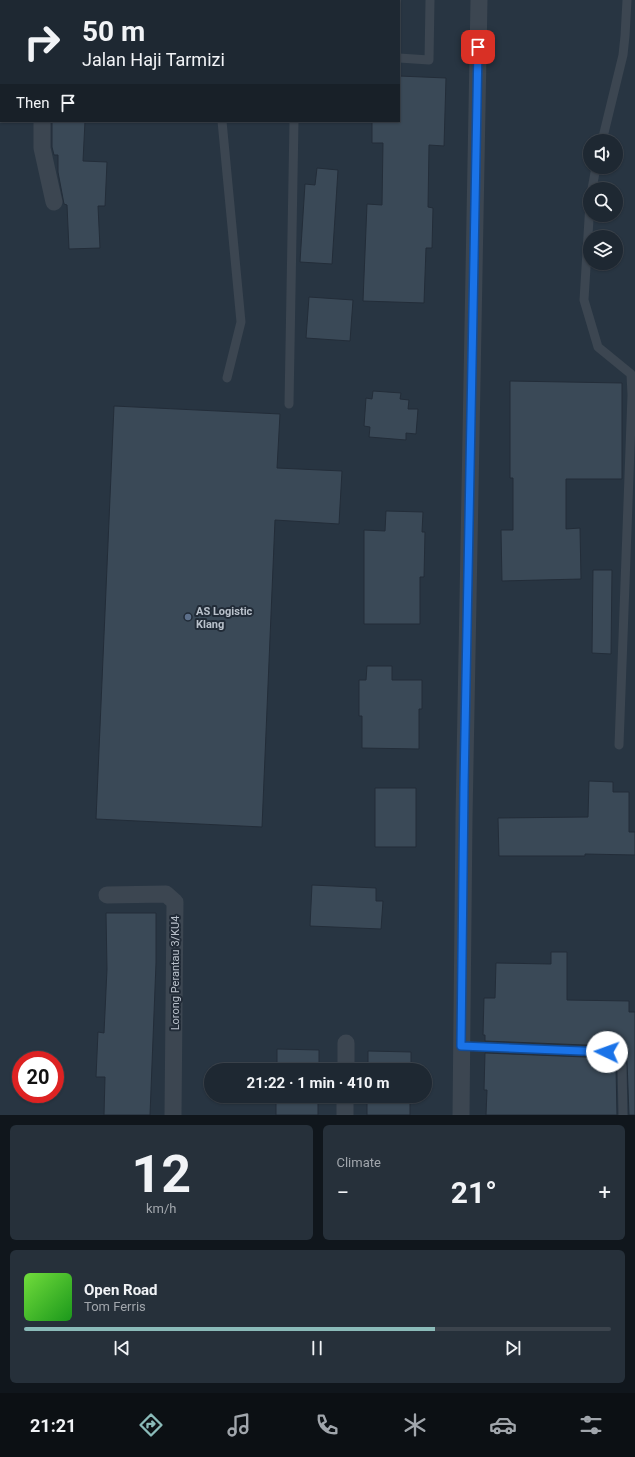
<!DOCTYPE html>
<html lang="en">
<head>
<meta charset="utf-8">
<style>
  :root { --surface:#1e2832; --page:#26303a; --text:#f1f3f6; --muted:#a1a6ac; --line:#3c444d; --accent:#8bbbb9 }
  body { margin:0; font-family:Roboto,sans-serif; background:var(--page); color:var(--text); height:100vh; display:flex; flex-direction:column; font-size:15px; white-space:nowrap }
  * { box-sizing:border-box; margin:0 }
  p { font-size:13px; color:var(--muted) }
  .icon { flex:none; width:22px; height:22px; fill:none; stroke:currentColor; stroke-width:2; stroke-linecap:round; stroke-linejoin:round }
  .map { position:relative; height:1115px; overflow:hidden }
  .panel { display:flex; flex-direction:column; gap:10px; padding:10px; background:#10161c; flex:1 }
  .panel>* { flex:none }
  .guide { position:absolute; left:0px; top:0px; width:400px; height:122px; box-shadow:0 1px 3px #0004,0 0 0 1px var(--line); background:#1e2832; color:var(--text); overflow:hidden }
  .tools { position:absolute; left:583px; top:134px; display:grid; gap:8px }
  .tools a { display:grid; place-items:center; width:40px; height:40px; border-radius:50%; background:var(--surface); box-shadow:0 1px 3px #0004,0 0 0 1px var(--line); font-size:20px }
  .speed { position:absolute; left:12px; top:1051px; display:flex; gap:8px; font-size:20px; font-weight:700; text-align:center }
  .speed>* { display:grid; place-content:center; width:52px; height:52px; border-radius:50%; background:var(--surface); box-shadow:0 1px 3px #0004,0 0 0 1px var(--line); line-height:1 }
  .speed .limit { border:6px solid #d22; background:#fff; color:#111 }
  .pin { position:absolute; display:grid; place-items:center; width:34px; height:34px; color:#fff; margin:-17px; border-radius:8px; box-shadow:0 2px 6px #0006 }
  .me { position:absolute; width:44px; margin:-22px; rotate:273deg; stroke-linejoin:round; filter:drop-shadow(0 0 3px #0008) }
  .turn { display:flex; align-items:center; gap:14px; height:84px; padding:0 16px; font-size:18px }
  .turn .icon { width:52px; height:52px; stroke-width:2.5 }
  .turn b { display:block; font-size:28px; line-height:34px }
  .then { display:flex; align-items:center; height:38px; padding:0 16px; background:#0003; gap:8px; font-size:15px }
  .big { font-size:30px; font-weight:700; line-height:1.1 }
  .panel .card { flex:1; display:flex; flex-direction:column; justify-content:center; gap:6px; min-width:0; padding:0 14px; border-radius:6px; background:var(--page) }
  .panel .dial { align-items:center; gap:0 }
  .dial b { font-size:52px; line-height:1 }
  .song { display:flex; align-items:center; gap:12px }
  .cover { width:48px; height:48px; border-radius:6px; background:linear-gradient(135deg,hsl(100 70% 55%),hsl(120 70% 35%)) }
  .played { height:4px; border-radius:2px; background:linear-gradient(90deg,var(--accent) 70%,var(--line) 70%) }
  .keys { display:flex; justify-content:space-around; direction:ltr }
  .heat { display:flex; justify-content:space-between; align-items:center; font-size:22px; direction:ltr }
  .panel .tiles { flex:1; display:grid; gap:10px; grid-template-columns:1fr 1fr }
  .card:last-child { grid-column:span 2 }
  .trip { position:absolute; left:204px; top:1063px; width:228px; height:40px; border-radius:20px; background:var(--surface); box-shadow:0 1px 3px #0004,0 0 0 1px var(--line); font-weight:700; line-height:40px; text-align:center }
  .tab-bar { display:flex; height:64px; justify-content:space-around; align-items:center; background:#0c1014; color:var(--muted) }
  .tab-bar .icon { width:28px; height:28px }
  .tab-bar .current { color:var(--accent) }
  .tab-bar b { font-size:18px; color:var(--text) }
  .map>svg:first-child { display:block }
</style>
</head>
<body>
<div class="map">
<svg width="635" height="1115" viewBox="0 0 635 1115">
  <rect width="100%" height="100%" fill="#283542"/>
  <path fill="#3a4957" stroke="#232d39" d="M 399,76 L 446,78 L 444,146 L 429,145 L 428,207 L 433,208 L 432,248 L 426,248 L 424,303 L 363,301 L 367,204 L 382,205 L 383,143 L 372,143 L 372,121 L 399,121 Z
    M 52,121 L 85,121 L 83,161 L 107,162 L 105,206 L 98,206 L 100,248 L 69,249 L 67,205 L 64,204 L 58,172 L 58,155 L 54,155 L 52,147 Z
    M 317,168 L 338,170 L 332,264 L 300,262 L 305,184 L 315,185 Z
    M 309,297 L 353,300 L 350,341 L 306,338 Z
    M 510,381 L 622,383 L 622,479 L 566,479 L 566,529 L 580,528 L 581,579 L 502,581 L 501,530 L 513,530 L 513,478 L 510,478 Z
    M 373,391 L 401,393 L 400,399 L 409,400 L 408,409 L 418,409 L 416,434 L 406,433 L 406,440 L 369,437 L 370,427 L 364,426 L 366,398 L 372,399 Z
    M 114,406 L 280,414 L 277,468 L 342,471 L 339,524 L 275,520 L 262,827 L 96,819 Z
    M 386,511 L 423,512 L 422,532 L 425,532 L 424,577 L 420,577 L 420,624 L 364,624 L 364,530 L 385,531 Z
    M 593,570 L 612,570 L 611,654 L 592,653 Z
    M 367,666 L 392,666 L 392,680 L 422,680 L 422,709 L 419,709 L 419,749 L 362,748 L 362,716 L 359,716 L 359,680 L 366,680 Z
    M 589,781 L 613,782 L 613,792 L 629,792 L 629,832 L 635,832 L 635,855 L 585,854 L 585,856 L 499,856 L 498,818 L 588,817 Z
    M 375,788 L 416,788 L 416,847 L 375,847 Z
    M 312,885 L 376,888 L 376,901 L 383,901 L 381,929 L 310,926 Z
    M 106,913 L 156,913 L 156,963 L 150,1115 L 104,1115 L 105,1077 L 96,1077 L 98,1032 L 104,1033 L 107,969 Z
    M 551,952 L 567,952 L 567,1000 L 629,1001 L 629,1012 L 635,1012 L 635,1115 L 629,1115 L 627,1061 L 623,1053 L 615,1048 L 610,1046 L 485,1041 L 485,1035 L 483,1035 L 484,998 L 495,998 L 496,963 L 551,964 Z
    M 277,1049 L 319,1050 L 319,1070 L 277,1070 Z
    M 368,1051 L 411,1052 L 411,1070 L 368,1070 Z
    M 485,1053 L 610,1058 L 614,1062 L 616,1067 L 617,1115 L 486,1115 L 487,1090 L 484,1090 Z
    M 276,1096 L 318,1096 L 318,1115 L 276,1115 Z
    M 367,1096 L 410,1096 L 410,1115 L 367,1115 Z"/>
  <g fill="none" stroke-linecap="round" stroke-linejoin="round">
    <path stroke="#3c4651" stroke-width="9" d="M 211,0 L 211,1
      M 379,0 L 379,1
      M 299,1 L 299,0
      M 399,58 L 429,60 L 430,0
      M 222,121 L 241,322 L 227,378
      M 602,141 L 623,55 L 625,36 L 627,0
      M 592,189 L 596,167
      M 590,203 L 584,300 L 598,347 L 631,374 L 632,395 L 619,745
      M 289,404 L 294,121
      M 461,1046 L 610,1052 C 617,1055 620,1058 622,1066 L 623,1115"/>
    <path stroke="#3c4651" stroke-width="17" d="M 42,0 L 42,1
      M 42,121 L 42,148 L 54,202
      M 107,895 L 166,894 L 175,902 L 173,1115
      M 346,1070 L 346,1043
      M 345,1115 L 345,1096
      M 461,1115 L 464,818 L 479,0"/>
  </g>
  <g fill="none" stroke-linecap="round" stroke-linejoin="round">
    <defs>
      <path id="route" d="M 478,47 L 464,786 L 461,1046 L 607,1052"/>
    </defs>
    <use href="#route" stroke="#114b97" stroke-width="10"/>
    <use href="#route" stroke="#1a73e8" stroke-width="7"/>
  </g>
  <circle fill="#5c6f8a" stroke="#212b37" stroke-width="1.5" cx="188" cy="617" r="4"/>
  <g text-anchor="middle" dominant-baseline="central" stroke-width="4" stroke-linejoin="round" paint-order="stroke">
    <g font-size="11" font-weight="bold" fill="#b9c1cb" stroke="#212b37" text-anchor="start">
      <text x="196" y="611">AS Logistic<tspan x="196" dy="13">Klang</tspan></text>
    </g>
    <g font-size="11" fill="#b9c1cb" stroke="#212b37">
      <text transform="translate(175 973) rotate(-90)">Lorong Perantau 3/KU4</text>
    </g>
  </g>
</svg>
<div class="tools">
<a><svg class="icon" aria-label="sound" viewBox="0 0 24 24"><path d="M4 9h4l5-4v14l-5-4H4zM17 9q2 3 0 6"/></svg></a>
<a><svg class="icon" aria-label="search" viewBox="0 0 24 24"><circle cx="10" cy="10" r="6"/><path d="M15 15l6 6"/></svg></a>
<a><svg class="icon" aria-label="layers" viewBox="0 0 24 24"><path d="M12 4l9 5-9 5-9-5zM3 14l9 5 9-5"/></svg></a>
</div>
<div class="speed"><div class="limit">20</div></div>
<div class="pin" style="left:478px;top:47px;background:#d93025"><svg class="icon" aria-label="arrive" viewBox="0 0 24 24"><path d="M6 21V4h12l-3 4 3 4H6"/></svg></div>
<svg class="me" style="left:607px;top:1052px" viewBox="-20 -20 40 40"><circle r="19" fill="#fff"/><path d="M0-13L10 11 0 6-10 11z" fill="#1a73e8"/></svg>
<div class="trip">21:22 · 1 min · 410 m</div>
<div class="guide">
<div class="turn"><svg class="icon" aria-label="right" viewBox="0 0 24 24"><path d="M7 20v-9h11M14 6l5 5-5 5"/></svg><div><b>50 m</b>Jalan Haji Tarmizi</div></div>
<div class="then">Then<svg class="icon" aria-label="arrive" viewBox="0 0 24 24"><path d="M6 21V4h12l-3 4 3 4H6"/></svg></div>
</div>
</div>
<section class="panel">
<div class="tiles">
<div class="card dial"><b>12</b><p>km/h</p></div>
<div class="card"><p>Climate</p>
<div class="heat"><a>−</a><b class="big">21°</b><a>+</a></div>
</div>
<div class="card">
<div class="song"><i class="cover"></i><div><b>Open Road</b><p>Tom Ferris</p></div></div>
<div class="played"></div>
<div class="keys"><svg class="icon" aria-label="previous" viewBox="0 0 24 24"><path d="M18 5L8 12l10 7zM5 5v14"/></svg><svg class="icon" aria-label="pause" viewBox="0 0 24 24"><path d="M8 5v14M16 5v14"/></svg><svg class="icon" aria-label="next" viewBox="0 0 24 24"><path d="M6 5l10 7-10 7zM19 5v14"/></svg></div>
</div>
</div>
</section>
<nav class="tab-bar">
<b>21:21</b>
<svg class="icon current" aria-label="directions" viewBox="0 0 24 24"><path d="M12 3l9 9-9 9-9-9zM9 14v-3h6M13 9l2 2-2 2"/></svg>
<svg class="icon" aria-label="music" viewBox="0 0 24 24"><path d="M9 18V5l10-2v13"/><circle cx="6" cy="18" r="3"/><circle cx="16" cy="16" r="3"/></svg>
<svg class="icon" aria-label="phone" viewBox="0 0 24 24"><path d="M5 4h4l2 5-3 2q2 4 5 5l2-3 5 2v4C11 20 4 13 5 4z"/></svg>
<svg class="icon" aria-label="climate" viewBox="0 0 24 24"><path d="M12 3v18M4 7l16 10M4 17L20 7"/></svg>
<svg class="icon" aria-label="car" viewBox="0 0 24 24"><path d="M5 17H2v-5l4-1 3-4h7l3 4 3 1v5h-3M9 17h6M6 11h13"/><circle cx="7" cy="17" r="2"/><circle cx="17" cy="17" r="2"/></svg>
<svg class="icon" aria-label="filters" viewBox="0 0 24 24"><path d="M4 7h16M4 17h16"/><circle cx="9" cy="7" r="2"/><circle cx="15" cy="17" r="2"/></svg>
</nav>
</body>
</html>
